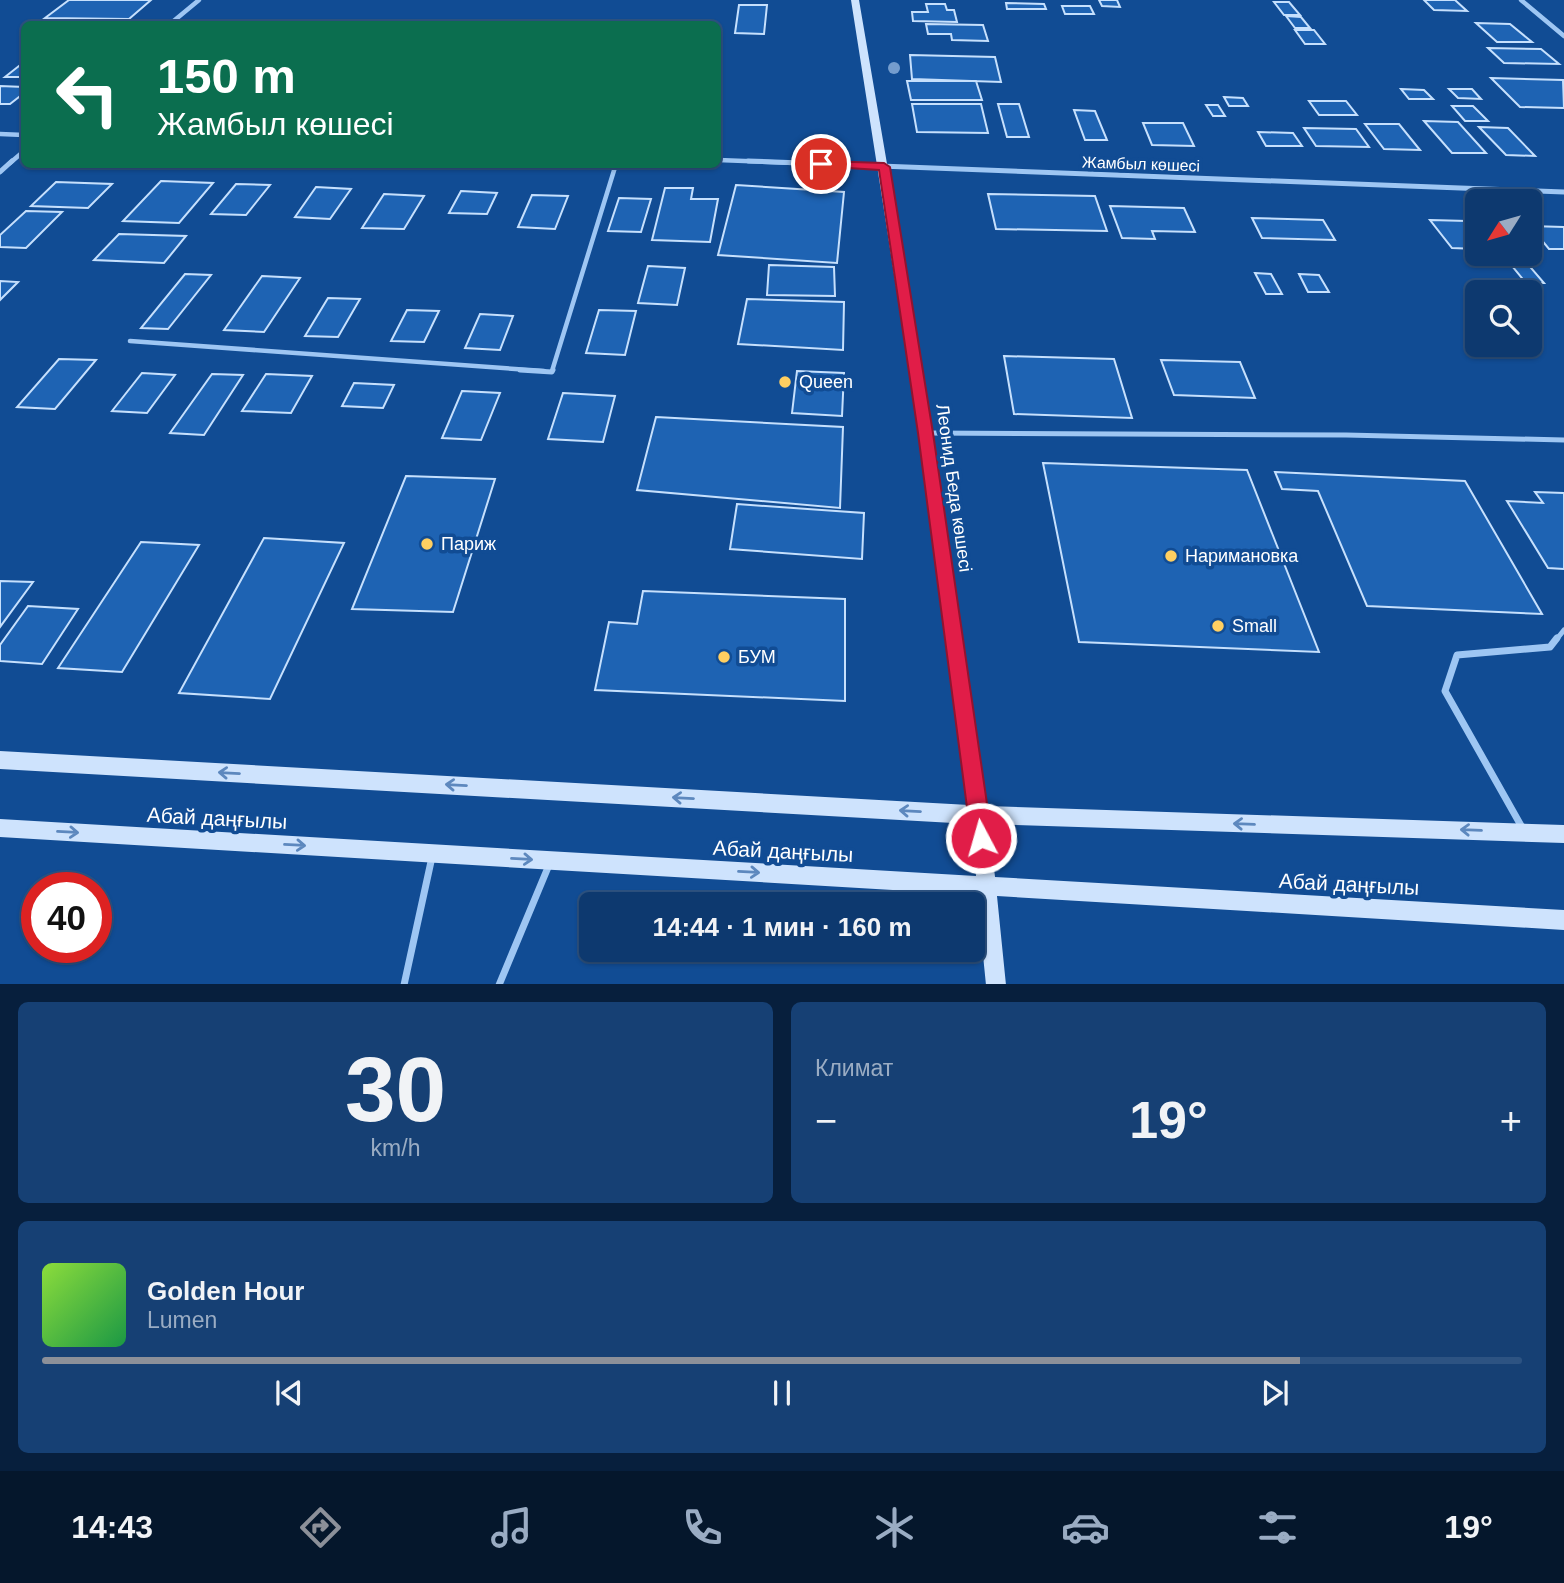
<!DOCTYPE html>
<html lang="ru">
<head>
<meta charset="utf-8">
<style>
  :root { --surface:#0d396f; --page:#164074; --text:#f1f3f6; --muted:#9aacc3; --line:#2d5382; --accent:#8c9099 }
  body { margin:0; font-family:Arial,sans-serif; background:var(--page); color:var(--text); height:100vh; display:flex; flex-direction:column; font-size:26px; white-space:nowrap }
  * { box-sizing:border-box; margin:0 }
  p { font-size:23px; color:var(--muted) }
  .icon { flex:none; width:38px; height:38px; fill:none; stroke:currentColor; stroke-width:2; stroke-linecap:round; stroke-linejoin:round }
  .map { position:relative; height:984px; overflow:hidden }
  .side { display:flex; flex-direction:column; gap:18px; padding:18px; background:#071f3d; flex:1 }
  .side>* { flex:none }
  .top-card { position:absolute; left:21px; top:21px; width:700px; height:147px; border-radius:10px; box-shadow:0 2px 5px #0004,0 0 0 2px var(--line); background:#0b6e4f; color:#fff; overflow:hidden }
  .needle { width:46px; rotate:233deg }
  .fabs { position:absolute; left:1465px; top:189px; display:grid; gap:14px }
  .fabs a { display:grid; place-items:center; width:77px; height:77px; border-radius:10px; background:var(--surface); box-shadow:0 2px 5px #0004,0 0 0 2px var(--line); font-size:35px }
  .speed { position:absolute; left:21px; top:872px; display:flex; gap:14px; font-size:35px; font-weight:700; text-align:center }
  .speed>* { display:grid; place-content:center; width:91px; height:91px; border-radius:50%; background:var(--surface); box-shadow:0 2px 5px #0004,0 0 0 2px var(--line); line-height:1 }
  .speed .limit { border:10px solid #d22; background:#fff; color:#111 }
  .pin { position:absolute; display:grid; place-items:center; width:60px; height:60px; color:#fff; margin:-30px; border:4px solid #fff; border-radius:50%; box-shadow:0 2px 7px #0007 }
  .me { position:absolute; width:77px; margin:-38px; rotate:354deg; stroke-linejoin:round; filter:drop-shadow(0 0 5px #0008) }
  .turn { display:flex; align-items:center; gap:24px; height:147px; padding:0 21px; font-size:32px }
  .turn .icon { width:91px; height:91px; stroke-width:2.5 }
  .turn b { display:block; font-size:49px; line-height:60px }
  .big { font-size:52px; font-weight:800; line-height:1.1 }
  .side .card { flex:1; display:flex; flex-direction:column; justify-content:center; gap:10px; min-width:0; padding:0 24px; border-radius:10px; background:var(--page) }
  .side .dial { align-items:center; gap:0 }
  .dial b { font-size:91px; line-height:1 }
  .song { display:flex; align-items:center; gap:21px }
  .cover { width:84px; height:84px; border-radius:10px; background:linear-gradient(135deg,hsl(90 70% 55%),hsl(140 70% 35%)) }
  .played { height:7px; border-radius:4px; background:linear-gradient(90deg,var(--accent) 85%,var(--line) 85%) }
  .keys { display:flex; justify-content:space-around; direction:ltr }
  .heat { display:flex; justify-content:space-between; align-items:center; font-size:38px; direction:ltr }
  .side .tiles { flex:1; display:grid; gap:18px; grid-template-columns:1fr 1fr }
  .card:last-child { grid-column:span 2 }
  .trip { position:absolute; left:579px; top:892px; width:406px; height:70px; border-radius:10px; background:var(--surface); box-shadow:0 2px 5px #0004,0 0 0 2px var(--line); font-weight:800; line-height:70px; text-align:center }
  .dock { display:flex; height:112px; justify-content:space-around; align-items:center; background:#05172c; color:var(--muted) }
  .dock .icon { width:49px; height:49px }
  .dock .active { color:var(--accent) }
  .dock b { font-size:32px; color:var(--text) }
  .map>svg:first-child { display:block }
</style>
</head>
<body>
<div class="map">
<svg width="1564" height="985" viewBox="0 0 1564 985">
  <rect width="100%" height="100%" fill="#114c94"/>
  <path fill="#1e63b3" stroke="#c6e0fd" stroke-width="2" d="M 69,0 L 151,0 L 129,19 L 45,18 Z
    M 1099,0 L 1117,0 L 1120,7 L 1102,6 Z
    M 1424,0 L 1455,0 L 1467,11 L 1434,10 Z
    M 1274,2 L 1289,2 L 1300,15 L 1284,15 Z
    M 1006,3 L 1044,4 L 1046,9 L 1007,9 Z
    M 926,4 L 945,4 L 947,10 L 954,10 L 957,22 L 913,21 L 912,12 L 928,12 Z
    M 739,5 L 767,5 L 764,34 L 735,33 Z
    M 1062,6 L 1090,6 L 1094,14 L 1065,14 Z
    M 1286,16 L 1301,17 L 1310,28 L 1295,28 Z
    M 1476,23 L 1510,24 L 1532,42 L 1497,42 Z
    M 926,24 L 983,25 L 988,41 L 952,40 L 951,34 L 928,34 Z
    M 1295,30 L 1314,30 L 1325,44 L 1305,44 Z
    M 1488,48 L 1541,49 L 1559,64 L 1504,63 Z
    M 910,55 L 995,57 L 1001,82 L 912,79 Z
    M 24,62 L 24,77 L 5,77 Z
    M 1491,78 L 1563,80 L 1564,108 L 1520,107 Z
    M 907,81 L 976,81 L 982,100 L 911,100 Z
    M 0,86 L 24,87 L 24,93 L 10,104 L 0,104 Z
    M 1401,89 L 1424,90 L 1433,99 L 1409,99 Z
    M 1449,89 L 1472,89 L 1481,99 L 1458,98 Z
    M 1224,97 L 1243,98 L 1248,106 L 1229,106 Z
    M 1309,101 L 1346,101 L 1357,115 L 1319,115 Z
    M 912,104 L 981,104 L 988,133 L 917,132 Z
    M 998,104 L 1019,104 L 1029,137 L 1007,137 Z
    M 1206,105 L 1218,105 L 1225,116 L 1213,116 Z
    M 1452,106 L 1473,106 L 1488,121 L 1465,121 Z
    M 1074,110 L 1095,111 L 1107,140 L 1085,140 Z
    M 1424,121 L 1458,122 L 1486,153 L 1452,153 Z
    M 1143,123 L 1183,123 L 1194,146 L 1152,145 Z
    M 1365,124 L 1399,124 L 1420,150 L 1384,149 Z
    M 1479,127 L 1508,128 L 1535,156 L 1506,155 Z
    M 1304,128 L 1356,129 L 1369,147 L 1316,146 Z
    M 1258,132 L 1293,133 L 1302,146 L 1266,146 Z
    M 161,181 L 213,183 L 179,223 L 123,221 Z
    M 56,182 L 112,184 L 88,208 L 31,206 Z
    M 236,184 L 270,185 L 246,215 L 211,214 Z
    M 736,185 L 844,192 L 837,263 L 718,255 Z
    M 316,187 L 351,189 L 330,219 L 295,217 Z
    M 665,188 L 693,188 L 691,199 L 718,199 L 710,242 L 652,240 Z
    M 461,191 L 497,193 L 487,214 L 449,213 Z
    M 384,194 L 424,196 L 404,229 L 362,228 Z
    M 988,194 L 1095,196 L 1107,231 L 996,229 Z
    M 532,195 L 568,196 L 555,229 L 518,227 Z
    M 619,198 L 651,199 L 641,232 L 608,231 Z
    M 1110,206 L 1184,208 L 1195,232 L 1152,231 L 1155,239 L 1122,238 Z
    M 26,211 L 62,212 L 26,248 L 0,247 L 0,235 Z
    M 1252,218 L 1323,220 L 1335,240 L 1262,238 Z
    M 1430,220 L 1467,221 L 1477,233 L 1477,249 L 1452,248 Z
    M 1530,226 L 1564,227 L 1564,249 L 1549,249 Z
    M 119,234 L 186,236 L 164,263 L 94,260 Z
    M 1503,255 L 1520,255 L 1544,283 L 1526,283 Z
    M 769,265 L 834,267 L 835,296 L 767,295 Z
    M 648,266 L 685,268 L 677,305 L 638,303 Z
    M 1255,273 L 1271,274 L 1282,294 L 1266,294 Z
    M 185,274 L 211,275 L 168,329 L 141,328 Z
    M 1299,274 L 1319,275 L 1329,292 L 1308,292 Z
    M 262,276 L 300,278 L 264,332 L 224,330 Z
    M 0,281 L 18,282 L 0,300 Z
    M 328,298 L 360,299 L 338,337 L 305,336 Z
    M 747,299 L 844,302 L 843,350 L 738,344 Z
    M 407,310 L 439,311 L 424,342 L 391,341 Z
    M 599,310 L 636,311 L 625,355 L 586,353 Z
    M 480,314 L 513,316 L 500,350 L 465,348 Z
    M 1004,356 L 1114,359 L 1132,418 L 1014,414 Z
    M 59,359 L 96,360 L 55,409 L 17,407 Z
    M 1161,360 L 1240,362 L 1255,398 L 1174,395 Z
    M 797,371 L 844,373 L 842,416 L 792,413 Z
    M 142,373 L 175,375 L 147,413 L 112,411 Z
    M 212,374 L 243,375 L 204,435 L 170,433 Z
    M 266,374 L 312,376 L 291,413 L 242,411 Z
    M 354,383 L 394,385 L 383,408 L 342,406 Z
    M 462,391 L 500,393 L 481,440 L 442,438 Z
    M 563,393 L 615,396 L 603,442 L 548,439 Z
    M 656,417 L 843,427 L 840,508 L 637,490 Z
    M 1043,463 L 1247,470 L 1319,652 L 1079,642 Z
    M 1275,472 L 1465,481 L 1542,614 L 1367,606 L 1318,491 L 1282,489 Z
    M 406,476 L 495,479 L 453,612 L 352,609 Z
    M 1535,492 L 1564,493 L 1564,569 L 1548,568 L 1507,501 L 1543,503 Z
    M 737,504 L 864,513 L 862,559 L 730,549 Z
    M 264,538 L 344,543 L 270,699 L 179,693 Z
    M 141,542 L 199,545 L 122,672 L 58,668 Z
    M 0,581 L 33,582 L 0,627 Z
    M 643,591 L 845,599 L 845,701 L 595,690 L 609,622 L 637,624 Z
    M 28,606 L 78,609 L 42,664 L 0,661 L 0,645 Z"/>
  <g fill="none" stroke-linecap="round" stroke-linejoin="round">
    <path stroke="#9ec6f3" stroke-width="4.5" d="M 130,341 L 544,371
      M 552,371 L 616,164"/>
    <path stroke="#9ec6f3" stroke-width="5" d="M 520,370 L 552,372 L 553,370
      M 927,433 L 1346,435 L 1564,440
      M 1556,640 L 1564,630"/>
    <path stroke="#9ec6f3" stroke-width="7" d="M 1523,829 L 1445,691 L 1457,655 L 1550,647 L 1557,638
      M 404,985 L 432,857
      M 499,985 L 549,865"/>
    <path stroke="#9ec6f3" stroke-width="4.5" d="M 1521,0 L 1564,36
      M 170,24 L 199,0
      M 0,134 L 24,135
      M 718,160 L 794,163
      M 10,163 L 24,151"/>
    <path stroke="#9ec6f3" stroke-width="5" d="M 748,161 L 1564,192
      M 0,172 L 12,161"/>
    <path fill="#cee3fd" fill-rule="evenodd" d="M 851,0 L 859,0 L 933,433 L 987,806 L 1564,825 L 1564,843 L 989,824 L 995,877 L 1564,910 L 1564,930 L 997,896 L 1006,985 L 986,985 L 977,895 L 0,837 L 0,819 L 976,876 L 971,824 L 0,769 L 0,751 L 969,805 L 919,433 Z"/>
  </g>
  <circle fill="#759dce" cx="894" cy="68" r="6"/>
  <defs><path id="oneway-shaft" d="M-6 0H5M1.5-3L5.5 0L1.5 3" fill="none" stroke-width="1.6" stroke-linecap="round" stroke-linejoin="round" transform="scale(1.75)"/></defs>
  <g stroke="#5d88be">
    <use href="#oneway-shaft" transform="translate(229 773) rotate(-177)"/>
    <use href="#oneway-shaft" transform="translate(456 785) rotate(-177)"/>
    <use href="#oneway-shaft" transform="translate(683 798) rotate(-177)"/>
    <use href="#oneway-shaft" transform="translate(910 811) rotate(-177)"/>
    <use href="#oneway-shaft" transform="translate(1244 824) rotate(-178)"/>
    <use href="#oneway-shaft" transform="translate(1471 830) rotate(-178)"/>
    <use href="#oneway-shaft" transform="translate(68 832) rotate(3)"/>
    <use href="#oneway-shaft" transform="translate(295 845) rotate(3)"/>
    <use href="#oneway-shaft" transform="translate(522 859) rotate(3)"/>
    <use href="#oneway-shaft" transform="translate(749 872) rotate(3)"/>
  </g>
  <path fill="#e11d48" stroke="#92132f" stroke-width="2" d="M 821,161 L 884,163 L 890,167 L 933,433 L 992,838 L 989,846 L 981,849 L 974,846 L 971,838 L 918,433 L 879,170 L 817,166 L 815,164 Z"/>
  <g fill="#ffcf61" stroke="#114c94" stroke-width="2.5">
    <circle cx="785" cy="382" r="7"/>
    <circle cx="427" cy="544" r="7"/>
    <circle cx="1171" cy="556" r="7"/>
    <circle cx="1218" cy="626" r="7"/>
    <circle cx="724" cy="657" r="7"/>
  </g>
  <g text-anchor="middle" dominant-baseline="central" stroke-width="7" stroke-linejoin="round" paint-order="stroke">
    <g font-size="16" fill="#fff" stroke="#114c94">
      <text transform="translate(1141 164) rotate(2)">Жамбыл көшесі</text>
    </g>
    <g font-size="18" fill="#fff" stroke="#114c94" text-anchor="start">
      <text x="799" y="382">Queen</text>
      <text x="441" y="544">Париж</text>
      <text x="1185" y="556">Наримановка</text>
      <text x="1232" y="626">Small</text>
      <text x="738" y="657">БУМ</text>
    </g>
    <g font-size="18" fill="#fff" stroke="#114c94">
      <text transform="translate(954 488) rotate(82)">Леонид Беда көшесі</text>
    </g>
    <g font-size="21" fill="#fff" stroke="#114c94">
      <text transform="translate(217 818) rotate(3)">Абай даңғылы</text>
      <text transform="translate(783 851) rotate(3)">Абай даңғылы</text>
      <text transform="translate(1349 884) rotate(3)">Абай даңғылы</text>
    </g>
  </g>
</svg>
<div class="fabs">
<a><svg class="needle" viewBox="-14 -14 28 28"><path d="M0-13l5 13h-10z" fill="#e53935"/><path d="M0 13l5-13h-10z" fill="#9aacc3"/></svg></a>
<a><svg class="icon" aria-label="search" viewBox="0 0 24 24"><circle cx="10" cy="10" r="6"/><path d="M15 15l6 6"/></svg></a>
</div>
<div class="speed"><div class="limit">40</div></div>
<div class="pin" style="left:821px;top:164px;background:#d93025"><svg class="icon" aria-label="arrive" viewBox="0 0 24 24"><path d="M6 21V4h12l-3 4 3 4H6"/></svg></div>
<svg class="me" style="left:981px;top:838px" viewBox="-20 -20 40 40"><circle r="17" fill="#e11d48" stroke="#fff" stroke-width="3"/><path d="M0-11L8 9 0 5-8 9z" fill="#fff"/></svg>
<div class="trip">14:44 · 1 мин · 160 m</div>
<div class="top-card">
<div class="turn"><svg class="icon" aria-label="left" viewBox="0 0 24 24"><path d="M17 20v-9H6M10 6l-5 5 5 5"/></svg><div><b>150 m</b>Жамбыл көшесі</div></div>
</div>
</div>
<section class="side">
<div class="tiles">
<div class="card dial"><b>30</b><p>km/h</p></div>
<div class="card"><p>Климат</p>
<div class="heat"><a>−</a><b class="big">19°</b><a>+</a></div>
</div>
<div class="card">
<div class="song"><i class="cover"></i><div><b>Golden Hour</b><p>Lumen</p></div></div>
<div class="played"></div>
<div class="keys"><svg class="icon" aria-label="previous" viewBox="0 0 24 24"><path d="M18 5L8 12l10 7zM5 5v14"/></svg><svg class="icon" aria-label="pause" viewBox="0 0 24 24"><path d="M8 5v14M16 5v14"/></svg><svg class="icon" aria-label="next" viewBox="0 0 24 24"><path d="M6 5l10 7-10 7zM19 5v14"/></svg></div>
</div>
</div>
</section>
<nav class="dock">
<b>14:43</b>
<svg class="icon active" aria-label="directions" viewBox="0 0 24 24"><path d="M12 3l9 9-9 9-9-9zM9 14v-3h6M13 9l2 2-2 2"/></svg>
<svg class="icon" aria-label="music" viewBox="0 0 24 24"><path d="M9 18V5l10-2v13"/><circle cx="6" cy="18" r="3"/><circle cx="16" cy="16" r="3"/></svg>
<svg class="icon" aria-label="phone" viewBox="0 0 24 24"><path d="M5 4h4l2 5-3 2q2 4 5 5l2-3 5 2v4C11 20 4 13 5 4z"/></svg>
<svg class="icon" aria-label="climate" viewBox="0 0 24 24"><path d="M12 3v18M4 7l16 10M4 17L20 7"/></svg>
<svg class="icon" aria-label="car" viewBox="0 0 24 24"><path d="M5 17H2v-5l4-1 3-4h7l3 4 3 1v5h-3M9 17h6M6 11h13"/><circle cx="7" cy="17" r="2"/><circle cx="17" cy="17" r="2"/></svg>
<svg class="icon" aria-label="filters" viewBox="0 0 24 24"><path d="M4 7h16M4 17h16"/><circle cx="9" cy="7" r="2"/><circle cx="15" cy="17" r="2"/></svg>
<b>19°</b>
</nav>
</body>
</html>
